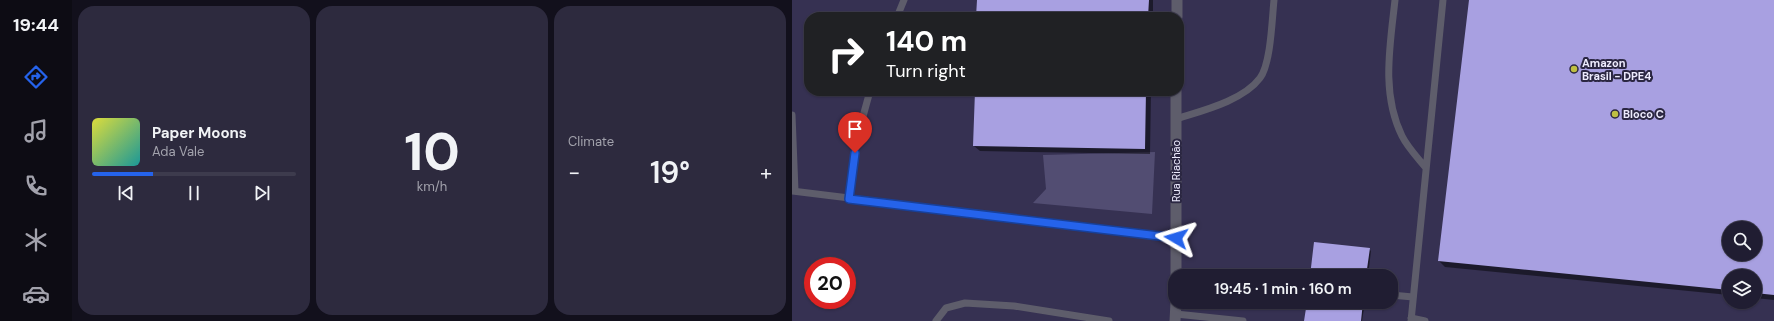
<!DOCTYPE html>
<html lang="en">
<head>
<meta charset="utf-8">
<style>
  :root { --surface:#201d32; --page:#2d2a3e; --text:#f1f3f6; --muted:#a2a2ac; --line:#3d3b4d; --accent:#2563eb }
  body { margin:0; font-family:"DM Sans",sans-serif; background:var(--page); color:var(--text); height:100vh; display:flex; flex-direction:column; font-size:15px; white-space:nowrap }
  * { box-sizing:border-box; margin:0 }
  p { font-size:13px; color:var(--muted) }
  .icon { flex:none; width:22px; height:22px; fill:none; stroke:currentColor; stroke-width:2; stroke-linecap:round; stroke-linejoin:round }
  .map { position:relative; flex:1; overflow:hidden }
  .details { display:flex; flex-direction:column; gap:6px; padding:6px; background:#12101c; width:720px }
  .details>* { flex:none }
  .guide { position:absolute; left:12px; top:12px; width:380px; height:84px; border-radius:16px; box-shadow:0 1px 3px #0004,0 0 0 1px var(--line); background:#202124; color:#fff; overflow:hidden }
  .tools { position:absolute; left:930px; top:221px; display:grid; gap:8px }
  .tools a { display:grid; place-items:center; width:40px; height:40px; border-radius:50%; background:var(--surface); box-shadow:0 1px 3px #0004,0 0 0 1px var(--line); font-size:20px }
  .speed { position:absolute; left:12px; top:257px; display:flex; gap:8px; font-size:20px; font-weight:700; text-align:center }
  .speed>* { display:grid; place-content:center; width:52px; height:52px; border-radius:50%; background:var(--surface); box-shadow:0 1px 3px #0004,0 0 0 1px var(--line); line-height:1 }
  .speed .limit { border:6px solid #d22; background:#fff; color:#111 }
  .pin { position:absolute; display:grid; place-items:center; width:34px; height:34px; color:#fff; margin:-41px -17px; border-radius:50% 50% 50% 0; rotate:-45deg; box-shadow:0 0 4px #0007 }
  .pin .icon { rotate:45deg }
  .me { position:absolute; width:44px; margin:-22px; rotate:277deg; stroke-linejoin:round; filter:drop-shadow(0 0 3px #0008) }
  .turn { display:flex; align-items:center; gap:14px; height:84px; padding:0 16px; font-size:18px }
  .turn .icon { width:52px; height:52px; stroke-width:2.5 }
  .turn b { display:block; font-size:28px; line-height:34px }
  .big { font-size:30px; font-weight:600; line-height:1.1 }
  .details .card { flex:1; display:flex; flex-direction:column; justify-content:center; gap:6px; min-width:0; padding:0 14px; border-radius:16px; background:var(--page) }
  .details .dial { align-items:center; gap:0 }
  .dial b { font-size:52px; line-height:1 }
  .song { display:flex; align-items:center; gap:12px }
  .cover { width:48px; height:48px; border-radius:6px; background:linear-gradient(135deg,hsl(60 70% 55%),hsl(180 70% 35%)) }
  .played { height:4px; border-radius:2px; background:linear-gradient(90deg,var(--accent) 30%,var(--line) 30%) }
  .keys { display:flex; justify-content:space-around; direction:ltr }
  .heat { display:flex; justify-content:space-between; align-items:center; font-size:22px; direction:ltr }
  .details .tiles { flex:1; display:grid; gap:6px; grid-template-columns:repeat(3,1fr) }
  .trip { position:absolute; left:376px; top:269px; width:230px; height:40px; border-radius:16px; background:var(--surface); box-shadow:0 1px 3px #0004,0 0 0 1px var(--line); font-weight:600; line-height:40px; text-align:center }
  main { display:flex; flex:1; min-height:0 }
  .dock { display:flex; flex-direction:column; width:72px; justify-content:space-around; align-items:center; background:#0d0c14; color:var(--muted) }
  .dock .icon { width:28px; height:28px }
  .dock .selected { color:var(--accent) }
  .dock b { font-size:18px; color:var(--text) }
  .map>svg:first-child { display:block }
</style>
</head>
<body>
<main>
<nav class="dock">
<b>19:44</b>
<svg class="icon selected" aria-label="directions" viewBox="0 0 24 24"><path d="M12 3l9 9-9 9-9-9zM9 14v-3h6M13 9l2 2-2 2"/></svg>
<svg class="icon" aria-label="music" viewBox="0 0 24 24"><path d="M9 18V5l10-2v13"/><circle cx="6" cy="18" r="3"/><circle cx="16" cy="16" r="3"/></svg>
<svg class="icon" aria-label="phone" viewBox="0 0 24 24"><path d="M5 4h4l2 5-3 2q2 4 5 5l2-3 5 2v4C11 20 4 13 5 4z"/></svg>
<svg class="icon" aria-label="climate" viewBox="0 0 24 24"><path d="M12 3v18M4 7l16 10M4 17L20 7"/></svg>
<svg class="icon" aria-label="car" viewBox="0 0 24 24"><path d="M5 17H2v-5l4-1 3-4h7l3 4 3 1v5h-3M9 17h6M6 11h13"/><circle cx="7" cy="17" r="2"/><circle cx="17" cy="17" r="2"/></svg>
</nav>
<section class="details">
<div class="tiles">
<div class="card">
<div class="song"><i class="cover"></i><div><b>Paper Moons</b><p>Ada Vale</p></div></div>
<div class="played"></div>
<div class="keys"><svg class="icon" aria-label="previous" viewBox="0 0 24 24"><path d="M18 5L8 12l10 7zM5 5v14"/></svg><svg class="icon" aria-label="pause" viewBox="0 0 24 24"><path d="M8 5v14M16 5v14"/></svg><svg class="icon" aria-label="next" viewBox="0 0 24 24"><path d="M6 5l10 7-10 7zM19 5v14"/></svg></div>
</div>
<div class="card dial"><b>10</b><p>km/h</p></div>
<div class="card"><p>Climate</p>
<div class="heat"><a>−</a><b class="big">19°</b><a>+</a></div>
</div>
</div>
</section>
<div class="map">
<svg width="982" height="321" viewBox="0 0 982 321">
  <rect width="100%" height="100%" fill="#2b2742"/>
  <path fill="#363152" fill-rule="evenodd" d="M 0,0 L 982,0 L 982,321 L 0,321 ZM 17,17 L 387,17 L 387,91 L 17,91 ZM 937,228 L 963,228 L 963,254 L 937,254 ZM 21,266 L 55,266 L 55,300 L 21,300 ZM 383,276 L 599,276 L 599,302 L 383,302 ZM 937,276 L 963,276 L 963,302 L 937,302 Z"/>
  <path fill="#524d72" d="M 363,152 L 360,214 L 241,203 L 254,189 L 251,155 Z"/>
  <path fill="#0007" fill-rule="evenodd" d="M 186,0 L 361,0 L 361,17 L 185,17 Z
    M 678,0 L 982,0 L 982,300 L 963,298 L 963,276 L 937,276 L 937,295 L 653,267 L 647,261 ZM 937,228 L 963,228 L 963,254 L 937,254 Z
    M 184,91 L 359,91 L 358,154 L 188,151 L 182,146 Z
    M 577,249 L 579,251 L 576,276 L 519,276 Z
    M 516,302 L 573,302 L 570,321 L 514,321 Z"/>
  <path fill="#a8a0e1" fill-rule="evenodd" d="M 185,0 L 357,0 L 356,17 L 184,17 Z
    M 677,0 L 982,0 L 982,295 L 963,293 L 963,276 L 937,276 L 937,290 L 646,261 ZM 937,228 L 963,228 L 963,254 L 937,254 Z
    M 183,91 L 354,91 L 353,149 L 181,146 Z
    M 522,242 L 578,248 L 574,276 L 518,276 Z
    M 515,302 L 571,302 L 569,321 L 512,321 Z"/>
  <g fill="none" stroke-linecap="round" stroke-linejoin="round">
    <path stroke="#5e5d6b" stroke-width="7" d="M 603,0 C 598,46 589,93 610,136 C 616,148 626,158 634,168
      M 105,17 L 112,0
      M 0,115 L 3,191
      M 384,119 C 409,111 451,101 468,78 C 479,63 480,19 482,0
      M 0,191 L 384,238
      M 57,199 L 65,138 L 78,91
      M 384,272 L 421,276
      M 599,295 L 621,297
      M 475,302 L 499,305
      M 384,314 L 451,321
      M 619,318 L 633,321
      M 144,321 L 154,308 L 173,303 L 222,306 L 317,321
      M 619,321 L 651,0"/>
    <path stroke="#5e5d6b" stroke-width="11" d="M 385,17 L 385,0
      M 384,91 L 384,276
      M 383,321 L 384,302"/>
  </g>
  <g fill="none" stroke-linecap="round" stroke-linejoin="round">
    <defs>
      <path id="route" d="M 63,153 L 57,199 L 384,238"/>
    </defs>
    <use href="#route" stroke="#184099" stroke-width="10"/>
    <use href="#route" stroke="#2563eb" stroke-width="7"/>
  </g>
  <g fill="#bebf42" stroke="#2b2742" stroke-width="1.5">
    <circle cx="782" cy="69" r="4"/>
    <circle cx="823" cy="114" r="4"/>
  </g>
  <g text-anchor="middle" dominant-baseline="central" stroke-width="4" stroke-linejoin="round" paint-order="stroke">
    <g font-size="11" font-weight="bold" fill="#edebfd" stroke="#2b2742" text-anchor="start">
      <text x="790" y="63">Amazon<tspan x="790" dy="13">Brasil - DPE4</tspan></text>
      <text x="831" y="114">Bloco C</text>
    </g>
    <g font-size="11" fill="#edebfd" stroke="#2b2742">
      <text transform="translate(384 171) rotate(-90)">Rua Riachão</text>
    </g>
  </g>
</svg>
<div class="tools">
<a><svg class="icon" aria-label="search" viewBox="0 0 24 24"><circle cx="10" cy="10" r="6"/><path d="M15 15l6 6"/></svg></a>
<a><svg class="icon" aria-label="layers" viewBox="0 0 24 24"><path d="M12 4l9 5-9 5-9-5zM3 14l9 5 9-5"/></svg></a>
</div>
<div class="speed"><div class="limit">20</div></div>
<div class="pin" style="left:63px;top:153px;background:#d93025"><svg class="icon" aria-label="arrive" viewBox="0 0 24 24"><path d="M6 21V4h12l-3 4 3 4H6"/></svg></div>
<svg class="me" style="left:384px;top:238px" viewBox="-20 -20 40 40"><path d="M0-17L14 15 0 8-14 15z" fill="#2563eb" stroke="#fff" stroke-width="4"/></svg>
<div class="trip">19:45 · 1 min · 160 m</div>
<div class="guide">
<div class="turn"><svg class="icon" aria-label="right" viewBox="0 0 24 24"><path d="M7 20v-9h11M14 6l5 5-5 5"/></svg><div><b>140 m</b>Turn right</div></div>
</div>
</div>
</main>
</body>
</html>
